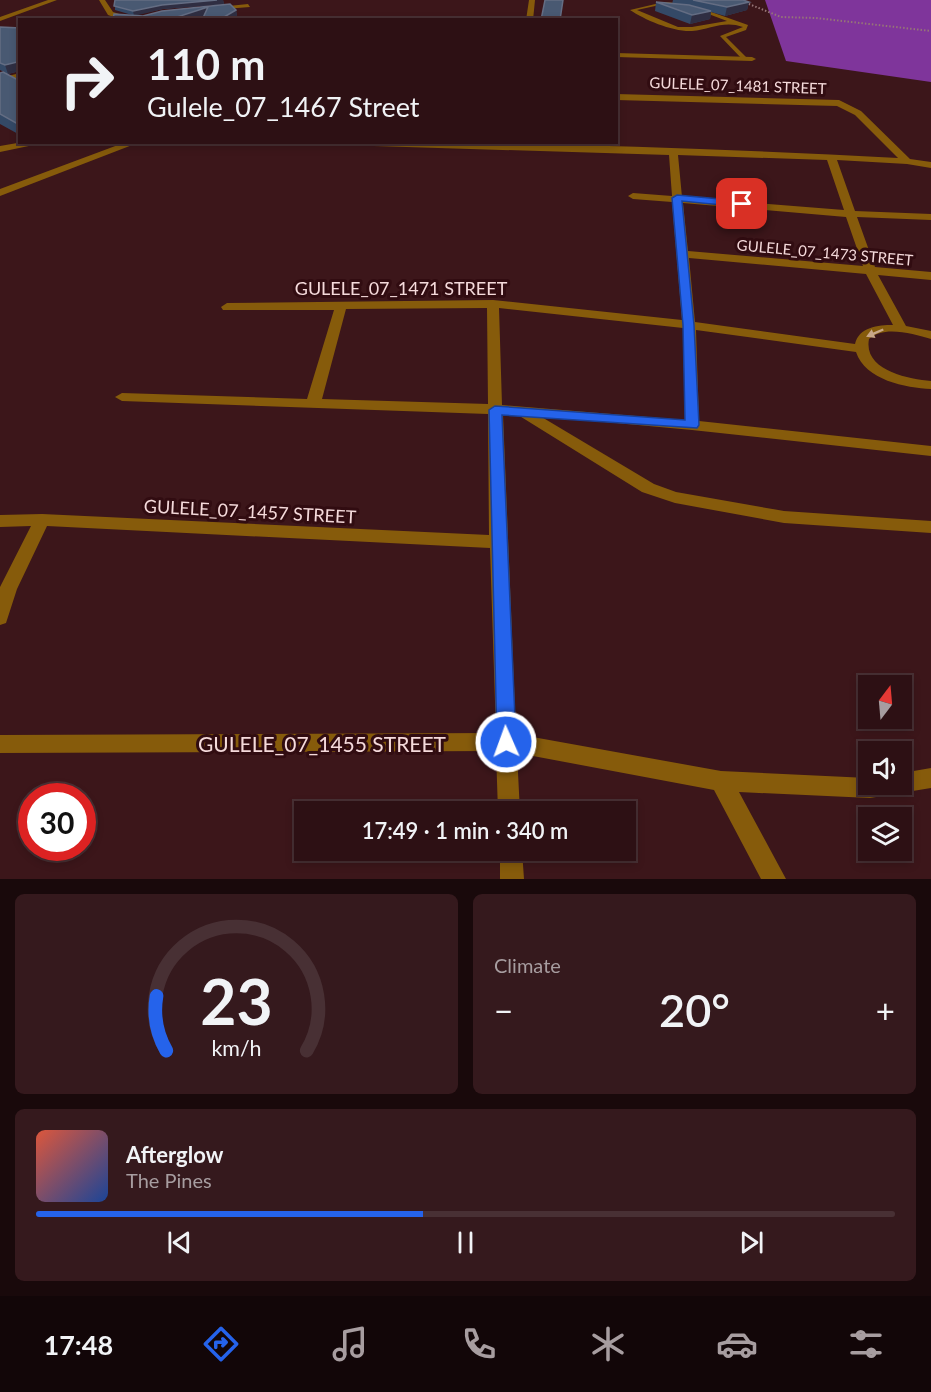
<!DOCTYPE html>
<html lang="en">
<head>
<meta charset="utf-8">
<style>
  :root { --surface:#2d1014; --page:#35191d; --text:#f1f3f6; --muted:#a79da0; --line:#483034; --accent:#2563eb }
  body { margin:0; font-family:Lato,sans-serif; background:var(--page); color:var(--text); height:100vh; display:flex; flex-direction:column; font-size:22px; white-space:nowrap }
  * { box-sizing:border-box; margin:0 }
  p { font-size:20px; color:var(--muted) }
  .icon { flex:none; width:33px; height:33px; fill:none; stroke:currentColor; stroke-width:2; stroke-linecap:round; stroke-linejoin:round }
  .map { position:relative; height:879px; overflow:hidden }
  .details { display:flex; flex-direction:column; gap:15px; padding:15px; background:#19090b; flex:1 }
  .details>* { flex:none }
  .guide { position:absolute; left:18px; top:18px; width:600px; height:126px; border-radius:0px; box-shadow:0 3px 9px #0003,0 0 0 2px var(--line); background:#2d1014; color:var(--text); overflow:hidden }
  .needle { width:39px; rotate:16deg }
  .buttons { position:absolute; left:858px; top:675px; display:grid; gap:12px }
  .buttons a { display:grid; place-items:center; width:54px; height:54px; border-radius:0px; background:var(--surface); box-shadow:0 3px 9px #0003,0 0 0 2px var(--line); font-size:30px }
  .speed { position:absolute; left:18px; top:783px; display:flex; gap:12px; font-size:30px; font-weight:700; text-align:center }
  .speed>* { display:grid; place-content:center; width:78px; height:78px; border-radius:50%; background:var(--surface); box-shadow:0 3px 9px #0003,0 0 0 2px var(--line); line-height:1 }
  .speed .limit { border:9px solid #d22; background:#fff; color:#111 }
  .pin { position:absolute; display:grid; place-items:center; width:51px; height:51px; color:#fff; margin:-26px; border-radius:12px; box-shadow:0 3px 9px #0006 }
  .me { position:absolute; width:66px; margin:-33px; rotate:358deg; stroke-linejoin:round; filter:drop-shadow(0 0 4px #0008) }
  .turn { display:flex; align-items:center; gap:21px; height:126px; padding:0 30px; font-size:27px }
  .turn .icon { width:78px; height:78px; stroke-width:2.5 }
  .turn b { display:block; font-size:42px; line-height:51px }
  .big { font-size:45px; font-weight:600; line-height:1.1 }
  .details .widget { flex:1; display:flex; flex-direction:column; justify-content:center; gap:9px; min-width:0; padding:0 21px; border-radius:9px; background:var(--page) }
  .details .dial { align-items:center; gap:0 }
  .dial svg { height:156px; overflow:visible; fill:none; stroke:var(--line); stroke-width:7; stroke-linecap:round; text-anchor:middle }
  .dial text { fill:var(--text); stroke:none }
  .song { display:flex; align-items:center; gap:18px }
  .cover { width:72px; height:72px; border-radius:9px; background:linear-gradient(135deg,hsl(10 70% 55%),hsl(220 70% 35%)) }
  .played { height:6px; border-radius:3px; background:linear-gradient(90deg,var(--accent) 45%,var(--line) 45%) }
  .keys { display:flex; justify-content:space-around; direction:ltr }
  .heat { display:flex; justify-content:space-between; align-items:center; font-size:33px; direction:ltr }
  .details .tiles { flex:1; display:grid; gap:15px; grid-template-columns:1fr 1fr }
  .widget:last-child { grid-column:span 2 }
  .trip { position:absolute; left:294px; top:801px; width:342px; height:60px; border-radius:0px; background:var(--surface); box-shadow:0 3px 9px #0003,0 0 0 2px var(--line); font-weight:600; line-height:60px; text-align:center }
  .dock { display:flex; height:96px; justify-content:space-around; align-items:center; background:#120608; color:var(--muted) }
  .dock .icon { width:42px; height:42px }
  .dock .current { color:var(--accent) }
  .dock b { font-size:27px; color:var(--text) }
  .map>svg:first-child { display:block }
</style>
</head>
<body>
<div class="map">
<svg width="931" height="879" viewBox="0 0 931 879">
  <rect width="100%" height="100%" fill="#3c161a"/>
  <path fill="#7f359b" d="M 765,0 L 931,0 L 931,82 L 786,61 Z"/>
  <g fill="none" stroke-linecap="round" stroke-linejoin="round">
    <path stroke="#967577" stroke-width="2" stroke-dasharray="1.5 2" stroke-linecap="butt" d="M 739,0 L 781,17 L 816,18 L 931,31"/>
    <path fill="#865b0b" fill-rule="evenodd" d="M 664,2 L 687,4 L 685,5 L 664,4 L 637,10 L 678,27 L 692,27 L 727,21 L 698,10 L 700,8 L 748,25 L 746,30 L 726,37 L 746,57 L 746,59 L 742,59 L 720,36 L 743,27 C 725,20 710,29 692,31 C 673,32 645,20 630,10 Z"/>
    <path fill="#865b0b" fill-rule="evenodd" d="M 48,0 L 57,0 L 0,21 L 0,17 Z
      M 99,0 L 105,0 L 113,12 L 138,20 L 122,20 L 108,15 Z
      M 529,0 L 535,0 L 533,20 L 526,20 Z
      M 248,4 L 250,7 L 212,10 L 209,8 Z
      M 616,53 L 752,57 L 756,59 L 752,61 L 616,57 Z
      M 20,73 L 20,78 L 0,83 L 0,78 Z
      M 616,94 L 839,100 L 861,111 L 910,159 L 931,162 L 931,168 L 907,164 L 837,160 L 855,211 L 931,214 L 931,220 L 857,217 L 875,267 L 931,272 L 931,280 L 878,275 L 906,326 L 931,331 L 931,339 C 913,334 884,325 869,339 C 863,370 908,379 931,381 L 931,389 C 906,388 865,380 856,352 L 696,330 L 699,421 L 931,446 L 931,456 L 692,430 L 540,416 L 654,484 L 676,492 L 784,511 L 931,521 L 931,533 L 784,523 L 675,503 L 642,492 L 518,415 L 503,414 L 516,734 L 721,771 L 868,778 L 868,784 L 902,784 L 902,773 L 931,768 L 931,788 L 870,798 L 739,792 L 786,879 L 761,879 L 714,790 L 517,753 L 520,812 L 498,812 L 496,751 L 0,753 L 0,735 L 496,733 L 490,548 L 47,526 L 17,589 L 6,623 L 0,625 L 0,587 L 31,526 L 0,527 L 0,515 L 42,514 L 489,535 L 488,414 L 122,401 L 115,397 L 122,393 L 307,399 L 334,310 L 223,310 L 221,307 L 227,303 L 493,300 L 682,320 L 672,202 L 633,199 L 628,196 L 633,193 L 672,196 L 669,155 L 342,145 L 338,142 C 525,142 711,148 898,158 L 855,115 L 837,106 L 616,100 ZM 678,155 L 827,160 L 844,210 L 682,197 ZM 683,203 L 846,217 L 863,266 L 688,251 ZM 689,258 L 866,274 L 893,325 C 878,325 859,327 855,344 L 695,322 ZM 487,308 L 488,404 L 322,399 L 346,309 ZM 499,308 L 683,328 L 685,420 L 502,405 Z
      M 23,142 L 48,142 L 0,152 L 0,146 Z
      M 126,142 L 140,142 L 0,196 L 0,189 Z
      M 500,850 L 522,850 L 524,879 L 500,879 Z"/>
  </g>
  <path fill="#344966" d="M 115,0 L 223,0 L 224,4 L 163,9 L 135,15 L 143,16 L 236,10 L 237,16 L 204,15 L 190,20 L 113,20 L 132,15 L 115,10 Z
    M 673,0 L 743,0 L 749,2 L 747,10 L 725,16 L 711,12 L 710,19 L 690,24 L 655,11 L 656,2 L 672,4 Z
    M 0,27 L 20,28 L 20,71 L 8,74 L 0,70 Z
    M 0,73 L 20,81 L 20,135 L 0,124 Z"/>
  <path fill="#2f2e42" d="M 217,0 L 223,0 L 224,4 L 163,9 L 134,16 L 133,11 L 162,5 Z
    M 749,2 L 747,10 L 725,16 L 727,7 Z
    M 208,7 L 209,14 L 190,20 L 168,20 Z
    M 236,10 L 237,16 L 231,20 L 219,20 Z
    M 711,11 L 710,19 L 690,24 L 692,15 Z
    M 17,62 L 19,71 L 8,74 L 5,65 Z
    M 20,122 L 20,135 L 16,123 Z"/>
  <path fill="#495972" stroke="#646d83" stroke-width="1.5" d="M 115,0 L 217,0 L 162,5 L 133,11 L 114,6 Z
    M 545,0 L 563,0 L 560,20 L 541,20 Z
    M 693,0 L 743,0 L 749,2 L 727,7 Z
    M 656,2 L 689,5 L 711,11 L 692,15 Z
    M 230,4 L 236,10 L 219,20 L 202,20 L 208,7 L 168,20 L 113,20 L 114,14 L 143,16 L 162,11 Z
    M 0,27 L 20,28 L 20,70 L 19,64 L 17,62 L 5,65 L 0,63 Z
    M 3,72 L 20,81 L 20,122 L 16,123 L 0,114 L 0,73 Z"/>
  <defs><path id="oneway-solid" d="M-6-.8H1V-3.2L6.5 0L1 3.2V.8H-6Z" transform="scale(1.5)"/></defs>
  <use fill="#c9a788" href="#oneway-solid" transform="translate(875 333) rotate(157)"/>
  <path fill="#2563eb" stroke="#184099" stroke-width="1.5" d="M 677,195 L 742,201 L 747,204 L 742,207 L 682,201 L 694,325 L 699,425 L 697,428 L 502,415 L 516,742 L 513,748 L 506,751 L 500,748 L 497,742 L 489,410 L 495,406 L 685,420 L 683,325 L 672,198 Z"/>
  <g text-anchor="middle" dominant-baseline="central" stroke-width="6" stroke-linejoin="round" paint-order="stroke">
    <g font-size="15" fill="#f5dadb" stroke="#310c11">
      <text transform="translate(738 85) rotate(2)">GULELE_07_1481 STREET</text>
      <text transform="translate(825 252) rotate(5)">GULELE_07_1473 STREET</text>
    </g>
    <g font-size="18" fill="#f5dadb" stroke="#310c11">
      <text x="401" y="288">GULELE_07_1471 STREET</text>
      <text transform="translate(250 511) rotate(3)">GULELE_07_1457 STREET</text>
    </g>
    <g font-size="21" fill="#f5dadb" stroke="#310c11">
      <text x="322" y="743">GULELE_07_1455 STREET</text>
    </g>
  </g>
</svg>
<div class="buttons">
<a><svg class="needle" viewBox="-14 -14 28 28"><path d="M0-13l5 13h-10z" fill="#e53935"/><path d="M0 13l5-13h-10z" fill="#a79da0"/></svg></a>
<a><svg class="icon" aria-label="sound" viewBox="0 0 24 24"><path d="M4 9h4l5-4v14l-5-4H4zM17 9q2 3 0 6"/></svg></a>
<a><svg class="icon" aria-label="layers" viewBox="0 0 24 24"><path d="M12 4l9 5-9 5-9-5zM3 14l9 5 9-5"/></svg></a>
</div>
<div class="speed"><div class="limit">30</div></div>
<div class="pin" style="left:742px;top:204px;background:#d93025"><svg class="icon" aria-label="arrive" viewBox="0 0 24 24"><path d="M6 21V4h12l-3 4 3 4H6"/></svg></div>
<svg class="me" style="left:506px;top:742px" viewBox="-20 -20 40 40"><circle r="17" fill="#2563eb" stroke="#fff" stroke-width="3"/><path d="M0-11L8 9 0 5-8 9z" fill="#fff"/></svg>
<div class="trip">17:49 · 1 min · 340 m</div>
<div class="guide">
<div class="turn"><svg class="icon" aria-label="right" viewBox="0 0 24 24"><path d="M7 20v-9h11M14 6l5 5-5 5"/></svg><div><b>110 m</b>Gulele_07_1467 Street</div></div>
</div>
</div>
<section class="details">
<div class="tiles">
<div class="widget dial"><svg viewBox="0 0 100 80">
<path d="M14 69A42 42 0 1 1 86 69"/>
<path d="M14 69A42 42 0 0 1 9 41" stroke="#2563eb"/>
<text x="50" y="56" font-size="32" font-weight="700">23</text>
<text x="50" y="72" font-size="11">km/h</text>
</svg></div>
<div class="widget"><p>Climate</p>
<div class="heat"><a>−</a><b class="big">20°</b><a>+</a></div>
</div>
<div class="widget">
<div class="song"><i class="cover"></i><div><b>Afterglow</b><p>The Pines</p></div></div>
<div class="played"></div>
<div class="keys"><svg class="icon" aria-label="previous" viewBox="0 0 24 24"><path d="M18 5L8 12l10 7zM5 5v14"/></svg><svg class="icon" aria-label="pause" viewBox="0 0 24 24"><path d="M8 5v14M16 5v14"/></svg><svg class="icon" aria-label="next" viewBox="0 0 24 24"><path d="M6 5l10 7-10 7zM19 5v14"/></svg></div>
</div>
</div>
</section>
<nav class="dock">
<b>17:48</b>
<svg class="icon current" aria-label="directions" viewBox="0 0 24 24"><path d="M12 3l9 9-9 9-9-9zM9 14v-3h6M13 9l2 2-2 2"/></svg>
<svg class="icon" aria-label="music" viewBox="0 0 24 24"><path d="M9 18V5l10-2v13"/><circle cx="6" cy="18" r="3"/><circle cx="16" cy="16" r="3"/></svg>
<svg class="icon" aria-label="phone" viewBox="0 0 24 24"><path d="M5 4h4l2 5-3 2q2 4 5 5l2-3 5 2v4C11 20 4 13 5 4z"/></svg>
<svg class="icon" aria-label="climate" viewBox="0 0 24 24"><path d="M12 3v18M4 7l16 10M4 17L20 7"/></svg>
<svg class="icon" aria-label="car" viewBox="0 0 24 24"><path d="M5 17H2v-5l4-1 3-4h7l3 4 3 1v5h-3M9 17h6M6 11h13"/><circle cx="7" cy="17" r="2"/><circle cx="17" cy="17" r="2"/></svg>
<svg class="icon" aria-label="filters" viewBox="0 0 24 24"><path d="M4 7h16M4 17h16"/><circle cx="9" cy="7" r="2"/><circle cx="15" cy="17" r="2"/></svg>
</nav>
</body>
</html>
